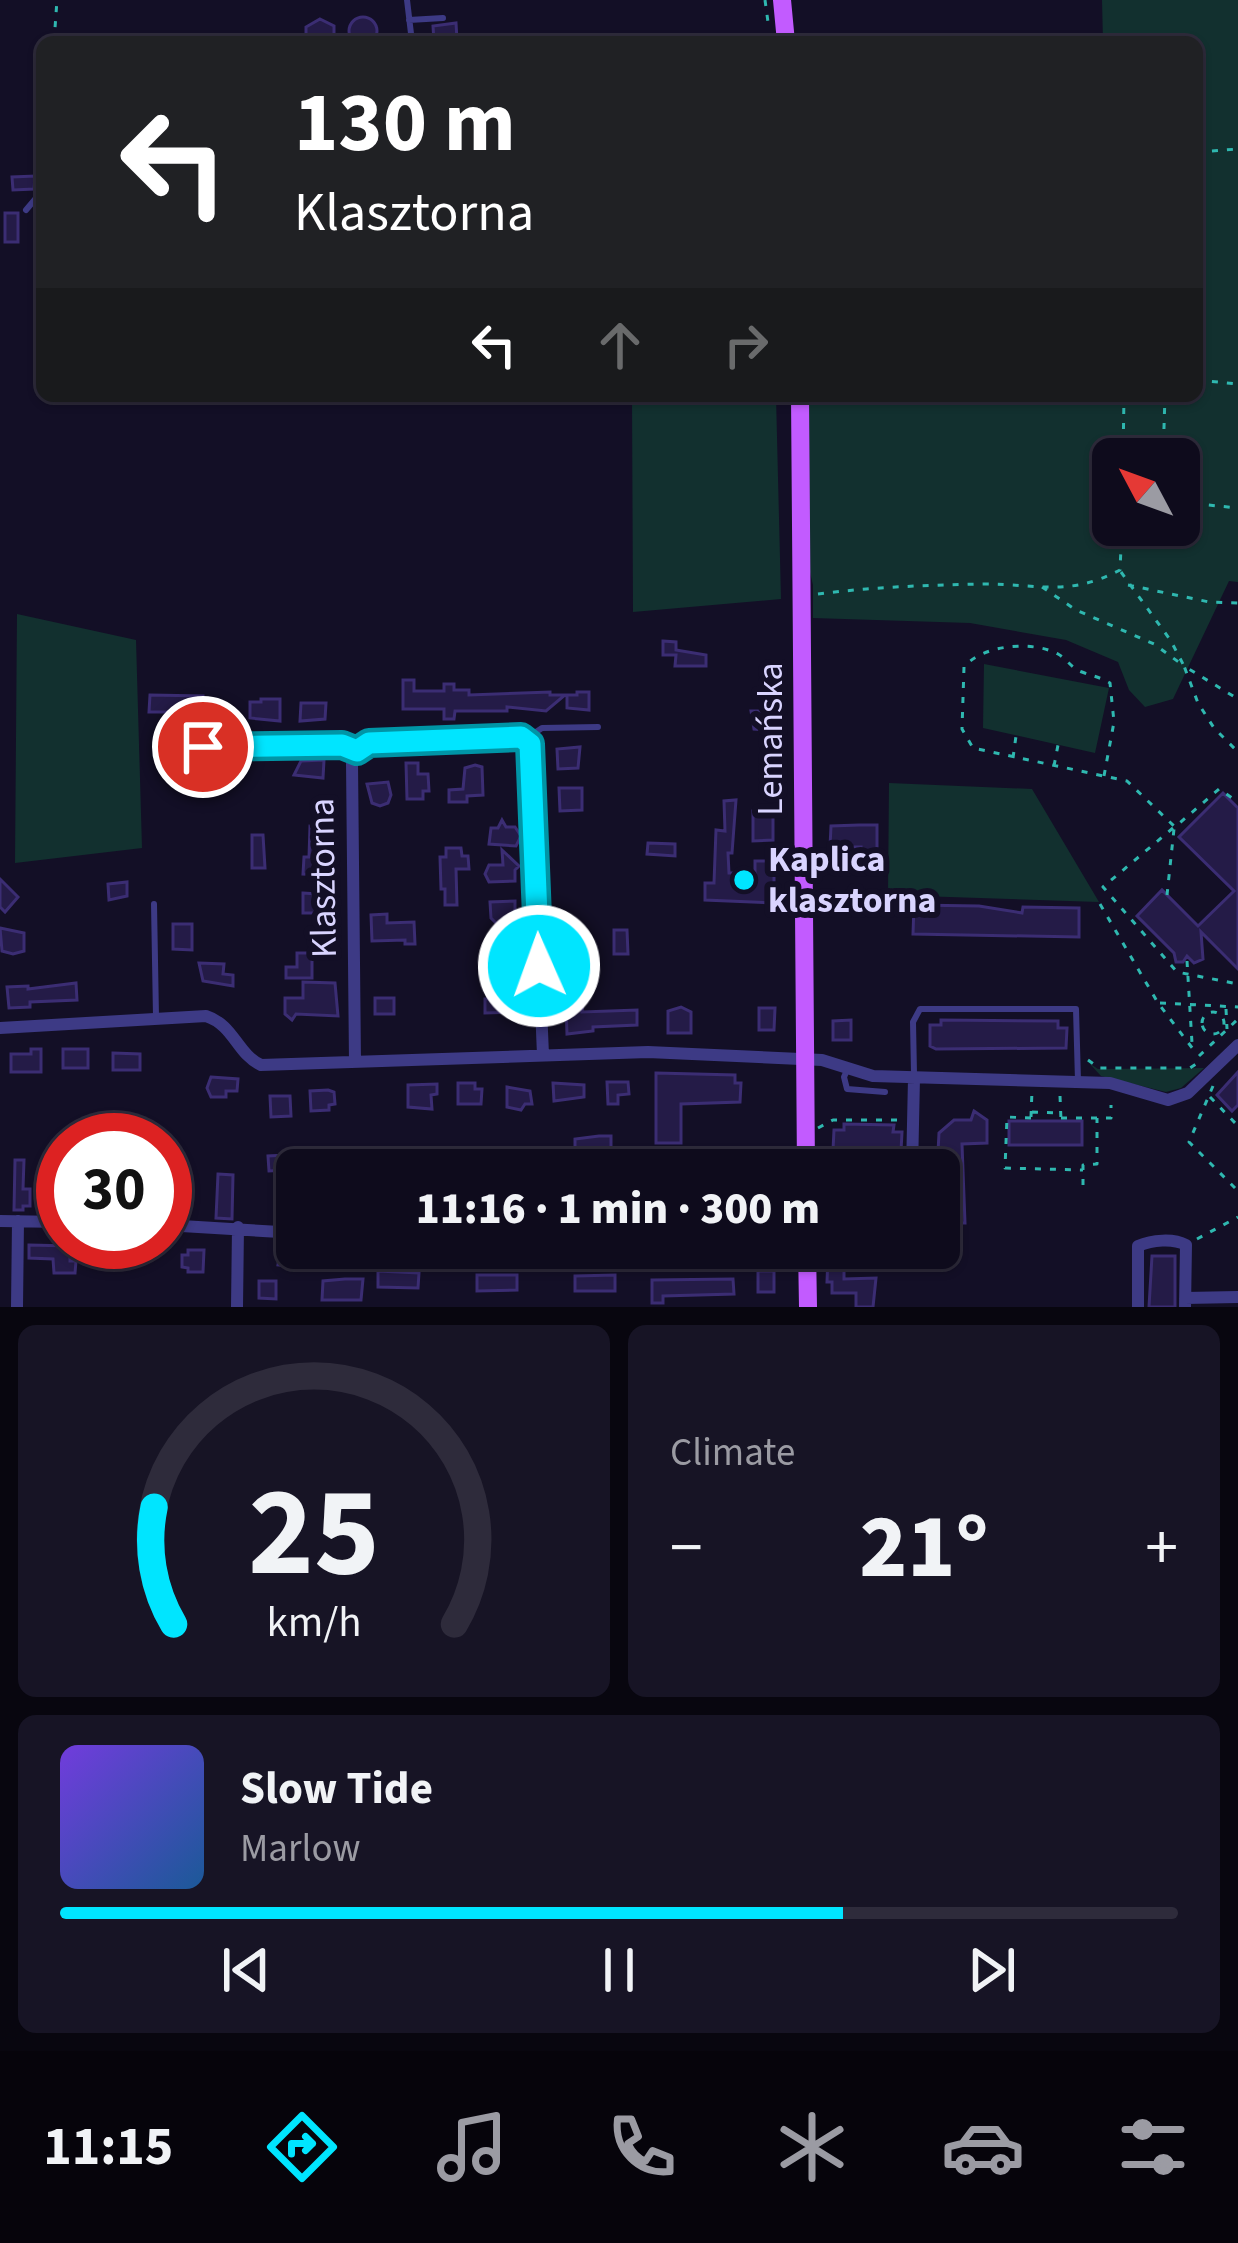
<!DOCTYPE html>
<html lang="en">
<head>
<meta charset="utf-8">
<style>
  :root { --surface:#0e0b1c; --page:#171425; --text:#f1f3f6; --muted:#9b9ba3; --line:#2e2b3b; --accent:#00e5ff }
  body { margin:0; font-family:"Source Sans 3",sans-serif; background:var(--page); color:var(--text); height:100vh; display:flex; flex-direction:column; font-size:45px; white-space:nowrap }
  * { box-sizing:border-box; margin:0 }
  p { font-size:39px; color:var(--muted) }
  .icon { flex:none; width:66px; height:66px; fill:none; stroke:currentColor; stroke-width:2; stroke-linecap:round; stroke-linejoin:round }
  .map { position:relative; height:1307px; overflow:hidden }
  .side { display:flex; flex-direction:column; gap:18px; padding:18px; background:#08060f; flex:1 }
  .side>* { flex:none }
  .hud { position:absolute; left:36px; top:36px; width:1167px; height:366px; border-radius:18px; box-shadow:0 3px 9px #0004,0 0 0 3px var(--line); background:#202124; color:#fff; overflow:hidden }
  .needle { width:78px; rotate:311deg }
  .buttons { position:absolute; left:1092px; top:438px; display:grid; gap:24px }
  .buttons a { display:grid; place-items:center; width:108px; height:108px; border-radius:18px; background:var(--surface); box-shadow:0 3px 9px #0004,0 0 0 3px var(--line); font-size:60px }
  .speed { position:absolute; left:36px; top:1113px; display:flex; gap:24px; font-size:60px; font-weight:700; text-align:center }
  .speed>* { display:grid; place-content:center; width:156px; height:156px; border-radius:50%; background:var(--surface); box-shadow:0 3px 9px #0004,0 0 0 3px var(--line); line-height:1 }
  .speed .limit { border:18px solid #d22; background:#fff; color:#111 }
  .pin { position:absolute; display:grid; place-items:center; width:102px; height:102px; color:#fff; margin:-51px; border:6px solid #fff; border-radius:50%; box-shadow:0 3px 12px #0007 }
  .me { position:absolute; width:132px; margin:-66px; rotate:358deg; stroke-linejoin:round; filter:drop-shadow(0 0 9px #0008) }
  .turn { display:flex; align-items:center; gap:42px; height:252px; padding:0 60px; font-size:54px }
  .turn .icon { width:156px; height:156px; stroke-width:2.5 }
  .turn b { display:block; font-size:84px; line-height:102px }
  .lanes { display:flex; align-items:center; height:114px; padding:0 60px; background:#0003; justify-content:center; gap:60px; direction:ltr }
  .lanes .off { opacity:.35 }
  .big { font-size:90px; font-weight:800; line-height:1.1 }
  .side .card { flex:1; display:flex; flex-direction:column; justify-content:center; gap:18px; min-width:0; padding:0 42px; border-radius:18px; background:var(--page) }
  .side .dial { align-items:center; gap:0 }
  .dial svg { height:312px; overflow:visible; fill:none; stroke:var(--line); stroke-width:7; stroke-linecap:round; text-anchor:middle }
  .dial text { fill:var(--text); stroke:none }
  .song { display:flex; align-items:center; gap:36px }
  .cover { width:144px; height:144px; border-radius:18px; background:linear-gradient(135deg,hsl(260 70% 55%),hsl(210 70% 35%)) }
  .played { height:12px; border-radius:6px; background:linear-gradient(90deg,var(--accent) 70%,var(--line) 70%) }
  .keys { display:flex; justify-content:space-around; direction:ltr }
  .heat { display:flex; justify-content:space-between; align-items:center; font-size:66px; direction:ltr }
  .side .tiles { flex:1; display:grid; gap:18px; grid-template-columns:1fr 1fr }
  .card:last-child { grid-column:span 2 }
  .trip { position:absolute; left:276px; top:1149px; width:684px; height:120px; border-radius:18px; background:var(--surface); box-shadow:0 3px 9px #0004,0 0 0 3px var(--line); font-weight:800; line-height:120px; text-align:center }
  .tabs { display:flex; height:192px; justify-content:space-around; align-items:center; background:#06040b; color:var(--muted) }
  .tabs .icon { width:84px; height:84px }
  .tabs .current { color:var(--accent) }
  .tabs b { font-size:54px; color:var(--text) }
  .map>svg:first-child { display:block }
</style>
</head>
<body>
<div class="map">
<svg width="1238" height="1307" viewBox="0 0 1238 1307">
  <rect width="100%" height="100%" fill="#130f26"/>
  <path fill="#12302f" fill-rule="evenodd" d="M 1102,0 L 1238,0 L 1238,582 L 1229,581 L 1173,699 L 1145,707 L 1129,690 L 1118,662 L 1066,640 L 970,623 L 813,618 L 813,585 L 808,564 L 808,396 L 1197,396 L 1197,42 L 1103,42 ZM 1113,459 L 1179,459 L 1179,525 L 1113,525 Z
    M 632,396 L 776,396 L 781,599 L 633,612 Z
    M 17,614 L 136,640 L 142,848 L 15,863 Z
    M 984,664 L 1109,688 L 1095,753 L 983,728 Z
    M 889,783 L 1032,789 L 1099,902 L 888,895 Z
    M 1089,1063 L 1098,1069 L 1204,1068 L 1181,1088 L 1166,1092 L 1101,1076 Z"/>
  <path fill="#241b47" stroke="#3b2d73" stroke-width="3" d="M349 31a14 14 0 1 1 28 0a14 14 0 1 1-28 0Z
    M 320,19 L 334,26 L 334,42 L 306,42 L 306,27 Z
    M 456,23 L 457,40 L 434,42 L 433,26 Z
    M 35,176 L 34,189 L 13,190 L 12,177 Z
    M 5,213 L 18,213 L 18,242 L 5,242 Z
    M 663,641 L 676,642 L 676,650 L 706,655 L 706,666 L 675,666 L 676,655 L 663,655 Z
    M 403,680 L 414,680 L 414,691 L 444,691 L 444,684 L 454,684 L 454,690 L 469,690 L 469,695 L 550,692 L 550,695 L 565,695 L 546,711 L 507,707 L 507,711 L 455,711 L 454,719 L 444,719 L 444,709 L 403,709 Z
    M 577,692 L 589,692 L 589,710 L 567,708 L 567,695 L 577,695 Z
    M 150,695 L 203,696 L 203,718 L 191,718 L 192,724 L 182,724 L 182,712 L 149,712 Z
    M 261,699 L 280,699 L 280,721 L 250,718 L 250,702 L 261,702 Z
    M 301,703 L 326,703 L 325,719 L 300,721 Z
    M 751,711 L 769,711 L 768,730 L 754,729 Z
    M 580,747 L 578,768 L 558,769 L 557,749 Z
    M 324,760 L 323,778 L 294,775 L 301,761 Z
    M 406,763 L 418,763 L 418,774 L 428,774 L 429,791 L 423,791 L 423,799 L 407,799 Z
    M 475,765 L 482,767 L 483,795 L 467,796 L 467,802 L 449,802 L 449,790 L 463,789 L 465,768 Z
    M 388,782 L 391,795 L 388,803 L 380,806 L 372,803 L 367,784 Z
    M 559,788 L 582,788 L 582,810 L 560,811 Z
    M 1223,793 L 1238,808 L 1238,969 L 1201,932 L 1203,959 L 1194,963 L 1187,956 L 1183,962 L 1176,962 L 1174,953 L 1137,916 L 1162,890 L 1198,926 L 1234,891 L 1179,837 Z
    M 736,800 L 732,853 L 728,853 L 729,873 L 755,873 L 755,861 L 774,861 L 774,903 L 705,900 L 705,883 L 714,883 L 716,830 L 725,831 L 724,801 Z
    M 315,803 L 336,803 L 336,816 L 326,816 L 324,875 L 303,874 L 304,857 L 309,857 L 310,826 L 315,826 Z
    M 773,810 L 773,840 L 753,841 L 753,811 Z
    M 502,820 L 506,827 L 515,827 L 521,836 L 516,846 L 489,844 L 491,828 L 498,828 Z
    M 859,825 L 877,825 L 877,870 L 860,869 L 861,847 L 830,847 L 831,826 Z
    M 252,835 L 263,835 L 265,868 L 252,868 Z
    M 648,843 L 675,844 L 675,856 L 647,854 Z
    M 446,848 L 461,848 L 462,856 L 468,856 L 469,869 L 456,869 L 457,905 L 445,905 L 445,889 L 441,889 L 440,857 L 446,857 Z
    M 502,850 L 519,866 L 515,870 L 515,881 L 489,882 L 485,874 L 489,865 L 503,865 Z
    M 0,879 L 18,897 L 5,912 L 0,907 Z
    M 127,882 L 127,896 L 109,900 L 108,884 Z
    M 303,893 L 332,895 L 332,907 L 321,907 L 321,913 L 303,913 Z
    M 515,901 L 515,916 L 502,929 L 491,918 L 490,902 Z
    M 914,905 L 979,906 L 1022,913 L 1023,907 L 1079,908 L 1079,937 L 913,934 Z
    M 387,914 L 387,923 L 414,922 L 415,944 L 405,944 L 405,940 L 372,941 L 371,915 Z
    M 173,924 L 192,924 L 192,950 L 173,949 Z
    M 0,928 L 24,933 L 24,951 L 13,954 L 2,951 Z
    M 313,930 L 332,930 L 332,943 L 313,945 Z
    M 614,930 L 627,930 L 628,954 L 614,954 Z
    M 496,939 L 512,939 L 511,964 L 497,964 L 493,956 Z
    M 297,953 L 312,953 L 312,978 L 286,978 L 286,967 L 297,967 Z
    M 199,963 L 224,964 L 223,974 L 233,975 L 233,986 L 203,981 Z
    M 586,975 L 582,1012 L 637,1010 L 637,1025 L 593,1027 L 593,1031 L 567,1034 L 565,976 Z
    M 303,982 L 335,983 L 338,1016 L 296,1014 L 292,1020 L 285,1014 L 285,998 L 303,998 Z
    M 76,983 L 77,1000 L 30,1002 L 30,1007 L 9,1008 L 7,987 L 28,986 L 28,989 Z
    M 375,998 L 394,998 L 394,1014 L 375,1014 Z
    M 514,998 L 514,1012 L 485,1013 L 485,999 Z
    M 681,1007 L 691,1012 L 691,1033 L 668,1033 L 668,1011 Z
    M 759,1008 L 775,1008 L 774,1030 L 759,1030 Z
    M 851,1020 L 851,1040 L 833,1040 L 833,1021 Z
    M 941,1020 L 1058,1021 L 1058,1028 L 1067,1028 L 1066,1048 L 936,1049 L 930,1046 L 930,1025 L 941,1025 Z
    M 31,1049 L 41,1049 L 41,1072 L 11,1072 L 11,1054 L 31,1054 Z
    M 63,1049 L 88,1049 L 88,1068 L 63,1068 Z
    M 113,1053 L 140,1054 L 140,1070 L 113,1070 Z
    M 1238,1072 L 1238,1105 L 1232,1111 L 1217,1095 Z
    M 656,1073 L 735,1075 L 735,1083 L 741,1083 L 740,1102 L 681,1104 L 681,1143 L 656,1143 Z
    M 211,1077 L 238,1079 L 237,1091 L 226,1091 L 226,1097 L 211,1097 L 207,1088 Z
    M 607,1082 L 628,1082 L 629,1094 L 618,1095 L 618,1104 L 608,1104 Z
    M 458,1083 L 475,1083 L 475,1089 L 482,1089 L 481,1104 L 458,1104 Z
    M 553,1083 L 584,1085 L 584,1097 L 554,1101 Z
    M 437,1084 L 437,1094 L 431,1095 L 432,1109 L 408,1107 L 408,1085 Z
    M 507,1087 L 530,1091 L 532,1104 L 525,1104 L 521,1110 L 507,1107 Z
    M 328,1090 L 334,1092 L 335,1104 L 329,1105 L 329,1110 L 311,1111 L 310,1091 Z
    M 270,1096 L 290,1096 L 291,1116 L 271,1117 Z
    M 974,1111 L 987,1120 L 987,1143 L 962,1144 L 965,1223 L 942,1223 L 935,1152 L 938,1152 L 939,1133 L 954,1120 L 971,1120 Z
    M 1009,1121 L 1082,1121 L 1082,1145 L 1009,1145 Z
    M 844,1124 L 894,1125 L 893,1132 L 902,1132 L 901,1151 L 833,1150 L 834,1130 L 844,1130 Z
    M 599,1136 L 611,1136 L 611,1150 L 575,1152 L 575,1139 Z
    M 287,1155 L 288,1170 L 269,1171 L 268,1156 Z
    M 733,1157 L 733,1170 L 698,1170 L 698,1158 Z
    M 15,1160 L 24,1160 L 23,1189 L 30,1189 L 30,1206 L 23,1206 L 23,1210 L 14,1210 Z
    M 218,1174 L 233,1175 L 232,1219 L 216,1218 Z
    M 165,1189 L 181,1189 L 180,1211 L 165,1211 Z
    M 29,1245 L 70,1246 L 70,1261 L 76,1261 L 75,1273 L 54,1273 L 53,1259 L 29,1258 Z
    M120 1257a9 9 0 1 1 18 0a9 9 0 1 1-18 0Z
    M 833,1248 L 844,1248 L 844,1279 L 876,1278 L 873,1307 L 856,1307 L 856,1293 L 832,1293 L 832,1282 L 827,1282 L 828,1255 L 833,1256 Z
    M 188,1250 L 204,1250 L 203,1272 L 188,1272 L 188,1268 L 182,1267 L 182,1255 L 188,1255 Z
    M 290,1250 L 323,1254 L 322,1269 L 278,1265 L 280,1251 Z
    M 1152,1256 L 1175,1256 L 1175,1307 L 1149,1307 Z
    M 378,1271 L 419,1273 L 418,1288 L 378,1287 Z
    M 758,1271 L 774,1271 L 774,1292 L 758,1292 Z
    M 477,1275 L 517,1275 L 517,1290 L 477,1291 Z
    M 615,1275 L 615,1291 L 575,1291 L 575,1276 Z
    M 345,1279 L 363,1279 L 361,1300 L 322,1300 L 323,1281 Z
    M 733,1279 L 734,1294 L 663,1296 L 663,1303 L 652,1303 L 652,1280 Z
    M 259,1281 L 276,1281 L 276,1299 L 259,1298 Z"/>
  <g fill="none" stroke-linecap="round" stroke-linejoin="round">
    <path stroke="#2fb8b0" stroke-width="3" stroke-dasharray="6 9" stroke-linecap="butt" d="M 765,0 L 768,22
      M 54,42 L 57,0
      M 1197,152 L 1238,149
      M 1197,380 L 1238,384
      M 1123,459 L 1124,396
      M 1163,459 L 1165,396
      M 1179,502 L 1238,508
      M 1121,572 L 1171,641 L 1184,666 L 1238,699
      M 1128,585 L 1209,602 L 1238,603
      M 1042,587 L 1076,610 L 1154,644 L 1184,666 L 1198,703 L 1214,728 L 1238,752
      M 818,594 C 873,587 928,585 984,584 C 1038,584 1069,597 1120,570 L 1122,525
      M 1013,758 L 1016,736
      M 1054,766 L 1058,745
      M 1104,776 L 1114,722 L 1110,683 C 1100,677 1092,676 1082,672 C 1071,668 1067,659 1058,654 C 1032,640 982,645 964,667 L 962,729 L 973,748 L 1127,781 L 1175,827 L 1219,789 L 1238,802
      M 1173,828 L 1103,887 L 1177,972 L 1238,984
      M 1167,895 L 1174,829
      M 1100,904 L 1158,1003 L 1193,1049
      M 1187,961 L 1192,1043
      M 1160,1003 L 1238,1007
      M 1226,1009 L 1227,1029
      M1202 1023a11 11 0 1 1 22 0a11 11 0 1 1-22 0Z
      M 1199,1056 L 1238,1019
      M 1088,1060 L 1099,1068 L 1190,1068 L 1202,1060
      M 1213,1086 L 1189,1142 L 1238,1191
      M 1060,1096 L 1061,1120
      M 1210,1097 L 1238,1126
      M 1032,1112 L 1059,1113
      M 1031,1117 L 1032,1090
      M 1031,1118 L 1007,1117 L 1005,1168 L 1083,1170
      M 1061,1118 L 1111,1118 L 1111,1105
      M 818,1128 L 833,1120 L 902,1120
      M 1083,1185 L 1083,1165 L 1097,1164 L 1097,1118
      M 1197,1239 L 1238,1217"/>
    <path stroke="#3d3a85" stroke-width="6" d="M 407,0 L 412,42
      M 409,20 L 443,18
      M 26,210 L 42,191
      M 527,738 L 542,728 L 598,727
      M 157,747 L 342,745 L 357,751
      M 154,904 L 156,1017
      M 848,1068 L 844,1077 L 847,1089 L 885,1092
      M 914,1074 L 913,1022 L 920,1009 L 1076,1009 L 1078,1081"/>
    <path stroke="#3d3a85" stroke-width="12" d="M 0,1028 L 206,1016 C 234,1025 237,1054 261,1065 L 648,1052 L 822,1060 L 873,1076 L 1110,1083 L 1168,1100 L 1188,1093 L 1238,1045
      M 355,1062 L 352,763 L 357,751 L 369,743 L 521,737 L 530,744 L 543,1055
      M 912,1170 L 914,1078
      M 0,1221 L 63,1222
      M 165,1225 L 297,1233
      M 361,1248 L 398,1256 L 807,1260
      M 1185,1298 L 1238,1297
      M 17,1307 L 18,1221
      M 237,1307 L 238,1227
      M 1138,1307 L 1138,1246 C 1152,1240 1173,1238 1186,1245 L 1185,1307"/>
    <path stroke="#c25bff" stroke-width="18" d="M 782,0 L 786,42
      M 800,396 L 806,1170
      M 807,1248 L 808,1307"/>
  </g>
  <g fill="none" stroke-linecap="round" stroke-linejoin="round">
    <defs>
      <path id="route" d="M 203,747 L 342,745 L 357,751 L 369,743 L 521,737 L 530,744 L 539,966"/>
    </defs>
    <use href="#route" stroke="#0095a6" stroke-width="30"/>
    <use href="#route" stroke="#00e5ff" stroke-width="21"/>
  </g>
  <circle fill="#00e5ff" stroke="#130f26" stroke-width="4.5" cx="744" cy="880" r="12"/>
  <g text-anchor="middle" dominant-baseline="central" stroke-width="12" stroke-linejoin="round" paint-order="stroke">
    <g font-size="36" fill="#d9d4ff" stroke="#130f26">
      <text transform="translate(770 739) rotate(-90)">Lemańska</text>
      <text transform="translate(323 878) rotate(-91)">Klasztorna</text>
    </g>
    <g font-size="36" font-weight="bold" fill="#d9d4ff" stroke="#130f26" text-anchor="start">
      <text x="768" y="859">Kaplica<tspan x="768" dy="41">klasztorna</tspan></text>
    </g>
  </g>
</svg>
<div class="buttons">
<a><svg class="needle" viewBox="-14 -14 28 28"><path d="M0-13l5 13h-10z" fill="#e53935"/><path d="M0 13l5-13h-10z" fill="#9b9ba3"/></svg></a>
</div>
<div class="speed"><div class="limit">30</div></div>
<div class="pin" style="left:203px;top:747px;background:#d93025"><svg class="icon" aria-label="arrive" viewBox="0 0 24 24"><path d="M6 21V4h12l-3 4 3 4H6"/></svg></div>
<svg class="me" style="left:539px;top:966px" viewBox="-20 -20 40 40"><circle r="17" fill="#00e5ff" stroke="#fff" stroke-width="3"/><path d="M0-11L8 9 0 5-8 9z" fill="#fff"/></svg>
<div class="trip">11:16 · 1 min · 300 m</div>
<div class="hud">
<div class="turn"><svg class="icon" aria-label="left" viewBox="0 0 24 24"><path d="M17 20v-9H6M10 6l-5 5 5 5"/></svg><div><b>130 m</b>Klasztorna</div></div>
<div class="lanes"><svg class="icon" aria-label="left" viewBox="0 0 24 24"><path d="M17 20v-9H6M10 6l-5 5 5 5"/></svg><svg class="icon off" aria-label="ahead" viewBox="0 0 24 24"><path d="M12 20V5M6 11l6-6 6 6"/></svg><svg class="icon off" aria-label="right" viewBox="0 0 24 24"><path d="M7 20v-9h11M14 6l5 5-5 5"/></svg></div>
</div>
</div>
<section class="side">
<div class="tiles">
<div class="card dial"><svg viewBox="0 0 100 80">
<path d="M14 69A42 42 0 1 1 86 69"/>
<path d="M14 69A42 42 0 0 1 9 39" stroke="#00e5ff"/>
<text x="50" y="56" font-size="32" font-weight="700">25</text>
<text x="50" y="72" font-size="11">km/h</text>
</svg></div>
<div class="card"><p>Climate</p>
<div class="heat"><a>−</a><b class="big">21°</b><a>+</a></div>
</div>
<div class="card">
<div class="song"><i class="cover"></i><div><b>Slow Tide</b><p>Marlow</p></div></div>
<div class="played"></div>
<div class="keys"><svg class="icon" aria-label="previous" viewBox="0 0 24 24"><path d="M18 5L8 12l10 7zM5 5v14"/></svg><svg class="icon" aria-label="pause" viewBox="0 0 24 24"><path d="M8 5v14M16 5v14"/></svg><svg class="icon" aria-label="next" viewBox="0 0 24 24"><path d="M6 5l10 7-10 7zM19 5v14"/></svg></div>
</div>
</div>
</section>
<nav class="tabs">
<b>11:15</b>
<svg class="icon current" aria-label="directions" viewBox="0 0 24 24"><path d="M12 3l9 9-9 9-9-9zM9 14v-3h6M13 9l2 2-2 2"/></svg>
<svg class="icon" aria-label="music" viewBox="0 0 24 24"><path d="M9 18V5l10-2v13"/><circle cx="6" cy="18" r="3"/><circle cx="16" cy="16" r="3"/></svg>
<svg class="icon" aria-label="phone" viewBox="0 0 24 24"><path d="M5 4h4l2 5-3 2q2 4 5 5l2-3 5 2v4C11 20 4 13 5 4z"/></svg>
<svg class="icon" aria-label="climate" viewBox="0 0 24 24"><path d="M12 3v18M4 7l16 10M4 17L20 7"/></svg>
<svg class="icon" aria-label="car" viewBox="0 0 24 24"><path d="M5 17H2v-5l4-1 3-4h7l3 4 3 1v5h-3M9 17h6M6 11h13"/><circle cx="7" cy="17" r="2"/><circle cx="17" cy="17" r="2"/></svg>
<svg class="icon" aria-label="filters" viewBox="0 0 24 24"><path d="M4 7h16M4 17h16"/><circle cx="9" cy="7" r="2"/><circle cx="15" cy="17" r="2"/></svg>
</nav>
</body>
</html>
